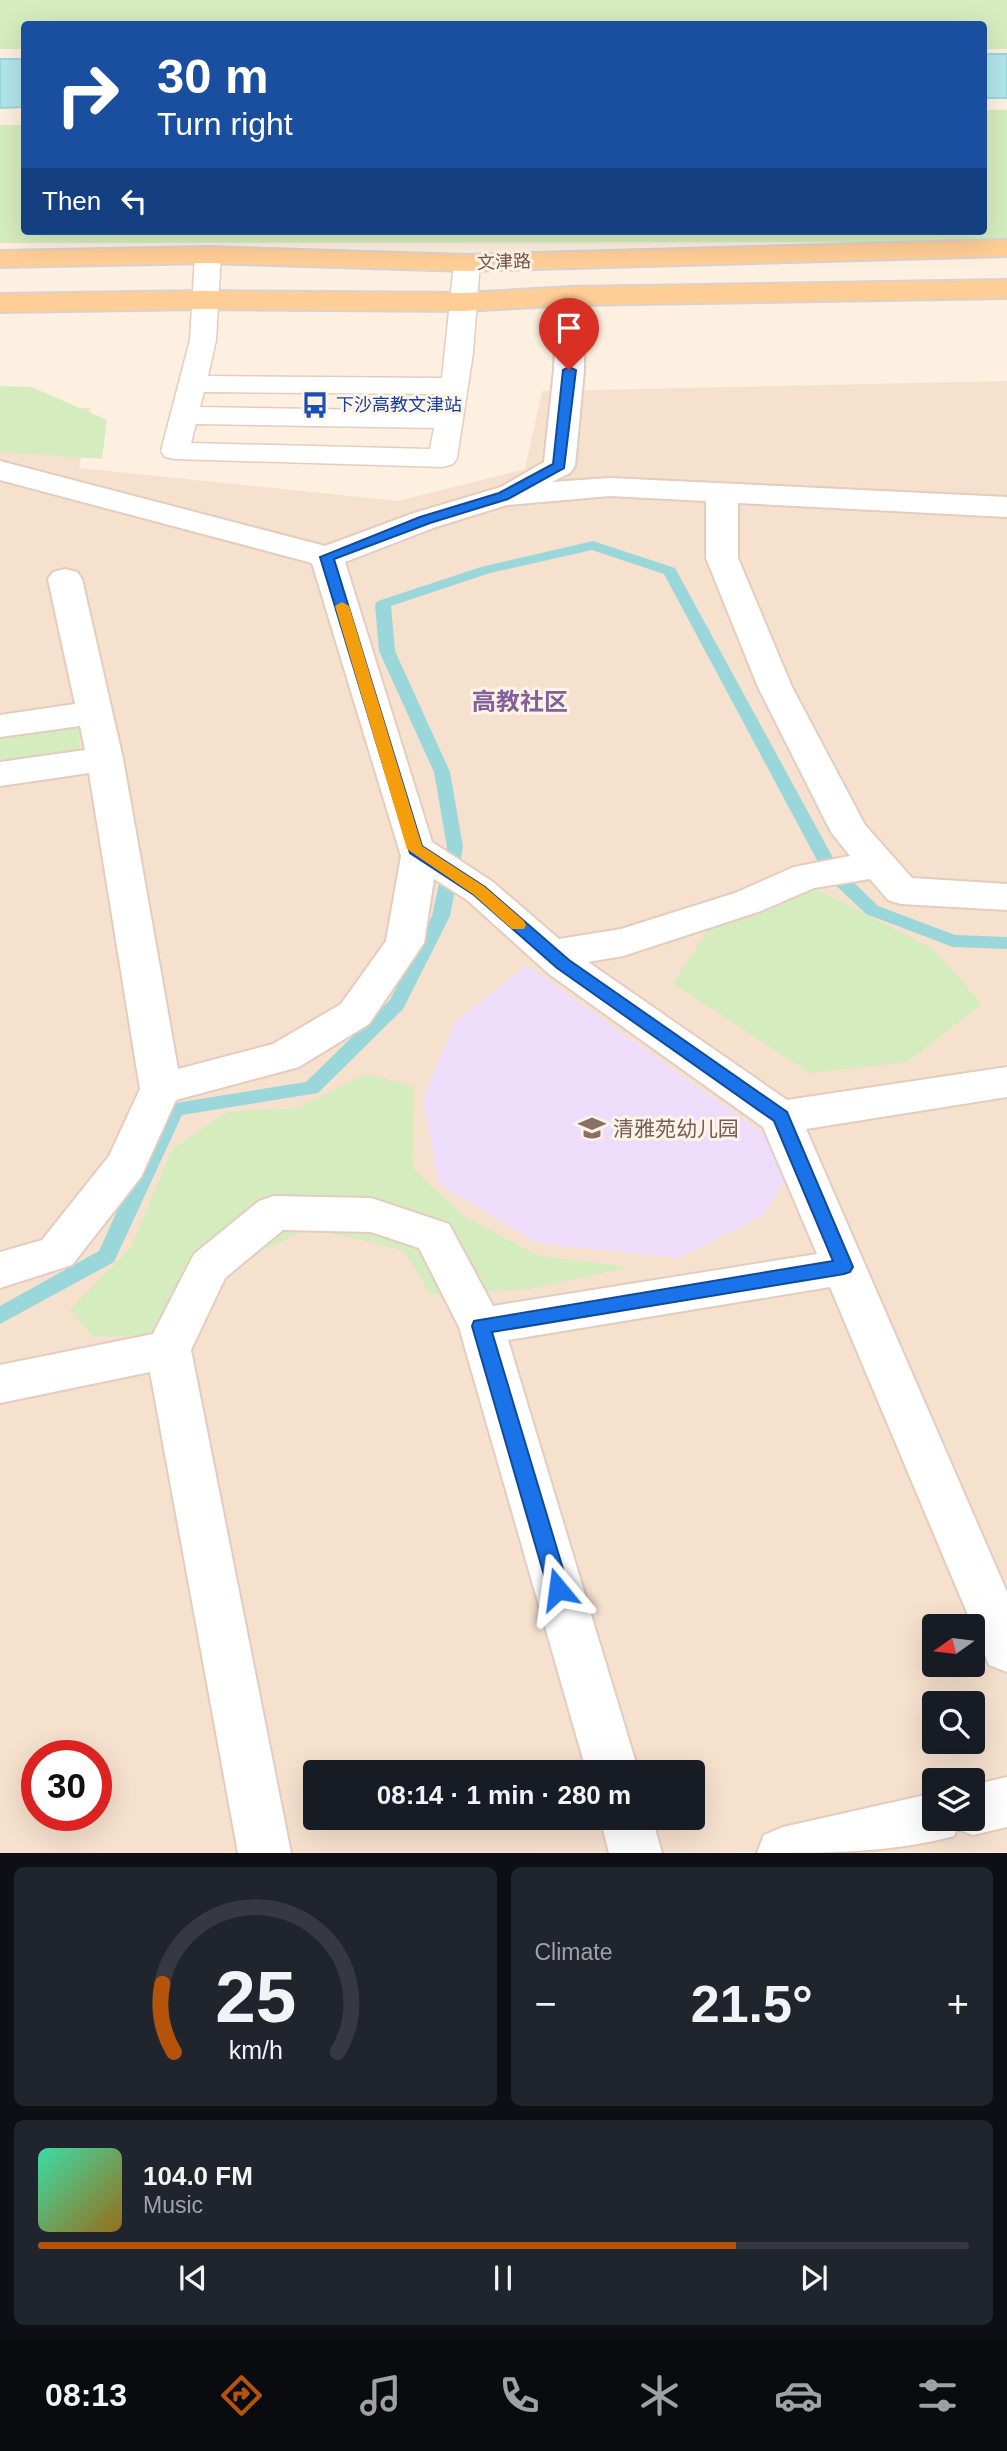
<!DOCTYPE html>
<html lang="en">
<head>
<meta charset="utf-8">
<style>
  :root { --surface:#171b24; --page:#20242c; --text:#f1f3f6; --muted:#9ea1a6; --line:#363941; --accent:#b45309 }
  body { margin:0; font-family:Arial,"Noto Sans SC",sans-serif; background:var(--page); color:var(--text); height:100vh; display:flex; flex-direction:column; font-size:26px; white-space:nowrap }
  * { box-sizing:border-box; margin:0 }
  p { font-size:23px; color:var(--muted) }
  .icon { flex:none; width:38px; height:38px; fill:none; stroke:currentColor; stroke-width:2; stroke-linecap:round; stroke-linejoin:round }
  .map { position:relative; height:1853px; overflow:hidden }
  .panel { display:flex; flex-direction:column; gap:14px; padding:14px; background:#0d0f14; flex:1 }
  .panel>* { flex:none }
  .banner { position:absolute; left:21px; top:21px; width:966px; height:214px; border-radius:7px; box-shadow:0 7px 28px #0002; background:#1a4fa0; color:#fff; overflow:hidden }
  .needle { width:46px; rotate:256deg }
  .controls { position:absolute; left:922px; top:1614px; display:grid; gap:14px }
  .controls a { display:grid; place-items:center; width:63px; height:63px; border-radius:7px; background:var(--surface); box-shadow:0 7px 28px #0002; font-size:35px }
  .speed { position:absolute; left:21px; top:1740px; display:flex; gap:14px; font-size:35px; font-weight:700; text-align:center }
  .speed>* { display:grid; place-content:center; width:91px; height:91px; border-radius:50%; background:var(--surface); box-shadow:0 7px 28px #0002; line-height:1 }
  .speed .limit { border:10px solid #d22; background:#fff; color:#111 }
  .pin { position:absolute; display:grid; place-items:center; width:60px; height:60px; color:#fff; margin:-72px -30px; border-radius:50% 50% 50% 0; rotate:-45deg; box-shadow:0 0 7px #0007 }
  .pin .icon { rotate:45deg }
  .me { position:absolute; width:77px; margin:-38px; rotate:344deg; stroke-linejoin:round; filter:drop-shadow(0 0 5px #0008) }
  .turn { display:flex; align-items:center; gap:24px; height:147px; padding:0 21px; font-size:32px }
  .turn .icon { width:91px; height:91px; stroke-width:2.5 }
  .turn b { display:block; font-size:49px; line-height:60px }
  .then { display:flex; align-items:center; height:66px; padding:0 21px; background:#0003; gap:14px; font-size:26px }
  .big { font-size:52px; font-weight:600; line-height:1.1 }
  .panel .card { flex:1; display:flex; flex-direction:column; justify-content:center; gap:10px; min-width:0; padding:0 24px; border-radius:10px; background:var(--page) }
  .panel .dial { align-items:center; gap:0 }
  .dial svg { height:182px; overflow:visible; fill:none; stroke:var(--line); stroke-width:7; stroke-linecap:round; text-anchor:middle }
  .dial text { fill:var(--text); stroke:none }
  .song { display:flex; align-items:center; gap:21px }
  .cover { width:84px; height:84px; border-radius:10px; background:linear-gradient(135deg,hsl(160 70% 55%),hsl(40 70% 35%)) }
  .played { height:7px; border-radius:4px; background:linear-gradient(90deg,var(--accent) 75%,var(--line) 75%) }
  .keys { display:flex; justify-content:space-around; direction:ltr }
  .heat { display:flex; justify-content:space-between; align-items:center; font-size:38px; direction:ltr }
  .panel .tiles { flex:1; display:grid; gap:14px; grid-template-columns:1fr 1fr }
  .card:last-child { grid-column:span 2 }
  .trip { position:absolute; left:303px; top:1760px; width:402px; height:70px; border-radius:7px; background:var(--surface); box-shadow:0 7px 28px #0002; font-weight:600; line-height:70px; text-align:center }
  .menu { display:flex; height:112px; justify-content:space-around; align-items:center; background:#090b0e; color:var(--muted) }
  .menu .icon { width:49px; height:49px }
  .menu .on { color:var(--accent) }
  .menu b { font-size:32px; color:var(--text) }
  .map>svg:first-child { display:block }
</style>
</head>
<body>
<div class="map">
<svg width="1007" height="1853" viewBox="0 0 1007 1853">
  <rect width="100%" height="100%" fill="#fef0e0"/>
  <path fill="#f6e0ce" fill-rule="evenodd" d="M 1007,381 L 1007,1852 L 0,1853 L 0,408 L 91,408 L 79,468 L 398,501 L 525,469 L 542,391 ZM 934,1626 L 973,1626 L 973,1664 L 934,1664 ZM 934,1703 L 973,1703 L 973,1741 L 934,1741 ZM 37,1755 L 96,1755 L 96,1815 L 37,1815 ZM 315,1773 L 693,1773 L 693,1818 L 315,1818 ZM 934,1780 L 973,1780 L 973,1818 L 934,1818 Z"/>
  <path fill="#edddfa" d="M 527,965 L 799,1159 L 762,1216 L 679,1258 L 537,1243 L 439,1184 L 423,1098 L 456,1021 Z"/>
  <path fill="#d5ecbe" d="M 0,0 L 1007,0 L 1007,49 L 984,49 L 984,24 L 24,24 L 24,49 L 0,49 Z
    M 984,110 L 1007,110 L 1007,242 L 0,243 L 0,125 L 24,125 L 24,231 L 984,231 Z
    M 0,386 L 32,387 L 107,420 L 102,459 L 0,452 Z
    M 78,725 L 81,752 L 0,762 L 0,735 Z
    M 801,881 L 933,949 L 982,1004 L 907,1062 L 809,1073 L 673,983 L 713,923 Z
    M 366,1074 L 414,1086 L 413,1169 L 464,1216 L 539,1256 L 630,1267 L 529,1289 L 431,1295 L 403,1250 L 310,1228 L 242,1261 L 151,1335 L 93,1337 L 70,1310 L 132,1246 L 172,1149 L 227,1112 L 298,1108 Z"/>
  <path fill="#b3e5e8" stroke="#99d7db" stroke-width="2" d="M 984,54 L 1007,54 L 1007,98 L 984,98 Z
    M 0,59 L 24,59 L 24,107 L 0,108 Z"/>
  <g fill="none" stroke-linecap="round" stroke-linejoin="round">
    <path fill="#99d7db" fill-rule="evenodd" d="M 593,541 L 675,568 L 838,867 L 878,906 L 955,935 L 1007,937 L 1007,949 L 953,947 L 866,914 L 825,875 L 664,574 L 592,550 L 490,573 L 391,606 L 395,651 L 450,772 L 463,847 L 450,916 L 403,1009 L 318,1093 L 182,1115 L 114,1262 L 0,1324 L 0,1306 L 99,1251 L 145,1149 L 169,1104 L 306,1082 L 390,1000 L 432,916 L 447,847 L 434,772 L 379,651 L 375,604 L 378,601 L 481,567 Z"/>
    <defs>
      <path id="lane" d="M 208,247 L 217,250 L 221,255 L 216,340 L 208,376 L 442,378 L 454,263 L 458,258 L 467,255 L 476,258 L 480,263 L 473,353 L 457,458 L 453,464 L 443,467 L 175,459 L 165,457 L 161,451 L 190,340 L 195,255 L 199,250 ZM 204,392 L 440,394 L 437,411 L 200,407 ZM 196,424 L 434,428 L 430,449 L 191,443 Z"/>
      <path id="street" d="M 571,287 L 581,290 L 585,296 L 584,370 L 575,466 L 570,473 L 552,482 L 610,478 L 1007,497 L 1007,517 L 738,503 L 738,558 L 792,687 L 865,825 L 912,878 L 1007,884 L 1007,910 L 901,904 L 888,900 L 870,879 L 814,888 L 761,911 L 623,956 L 588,962 L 787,1100 L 1007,1067 L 1007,1097 L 806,1129 L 1007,1592 L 1007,1672 L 989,1665 L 830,1287 L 508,1340 L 639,1773 L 587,1773 L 459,1327 L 419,1248 L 371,1232 L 283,1230 L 225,1278 L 191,1350 L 291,1853 L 238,1853 L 150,1372 L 0,1403 L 0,1365 L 153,1334 L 194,1254 L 259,1201 L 274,1196 L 371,1198 L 449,1224 L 493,1306 L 817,1254 L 763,1127 L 549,974 L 467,900 L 434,879 L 424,943 L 369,1024 L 299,1067 L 176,1100 L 141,1177 L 72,1265 L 0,1288 L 0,1252 L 42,1240 L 109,1156 L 140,1089 L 89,773 L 0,786 L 0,762 L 85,750 L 80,726 L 0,737 L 0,715 L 75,704 L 48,579 L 53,572 L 65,569 L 77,572 L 82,579 L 123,759 L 178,1069 L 273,1044 L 341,1004 L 386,941 L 401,856 L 312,563 L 0,480 L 0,461 L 325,546 L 414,513 L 501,487 L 544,462 L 554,370 L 557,296 L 561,290 ZM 610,496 L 706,501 L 706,558 L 758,687 L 831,832 L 850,856 L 794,867 L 735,893 L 621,929 L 559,939 L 493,882 L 432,842 L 345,562 L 436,527 L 507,505 Z
        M 1007,1777 L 1007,1827 L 973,1835 L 957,1829 L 954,1836 C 891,1853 823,1853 757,1853 L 764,1835 L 783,1827 L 934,1793 L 934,1818 L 973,1818 L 973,1785 Z
        M 600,1818 L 652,1818 L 662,1853 L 609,1853 Z"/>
      <path id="primary" d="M 1007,240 L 1007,256 L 467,271 L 208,263 L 0,267 L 0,251 L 208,247 L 467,255 Z
        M 1007,280 L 1007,298 L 571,305 L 464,311 L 205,309 L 0,312 L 0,294 L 205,291 L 464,293 L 571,287 Z"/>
    </defs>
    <use href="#lane" stroke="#e4ccbe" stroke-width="3"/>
    <use href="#street" stroke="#e4ccbe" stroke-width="4"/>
    <use href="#primary" stroke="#dbd2cf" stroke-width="4"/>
    <use href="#lane" fill="#fff" fill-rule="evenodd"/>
    <use href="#street" fill="#fff" fill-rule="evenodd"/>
    <use href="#primary" fill="#ffce96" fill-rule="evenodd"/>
  </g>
  <path fill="#1a73e8" stroke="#114b97" stroke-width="2" d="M 569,367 L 576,370 L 564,468 L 508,499 L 430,523 L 334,559 L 422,846 L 485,887 L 569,960 L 787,1112 L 853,1267 L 850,1272 L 844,1274 L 492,1332 L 569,1589 L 566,1595 L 558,1598 L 551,1595 L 548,1589 L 472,1326 L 474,1321 L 833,1261 L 774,1121 L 557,968 L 474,895 L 410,853 L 320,557 L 420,517 L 499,493 L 553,464 L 563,370 Z"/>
  <path fill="#f59e0b" d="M 342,602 L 349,606 L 422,846 L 485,887 L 524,921 L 526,925 L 524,929 L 512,929 L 474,895 L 407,849 L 335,606 Z"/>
  <defs>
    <symbol id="bus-bare" viewBox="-9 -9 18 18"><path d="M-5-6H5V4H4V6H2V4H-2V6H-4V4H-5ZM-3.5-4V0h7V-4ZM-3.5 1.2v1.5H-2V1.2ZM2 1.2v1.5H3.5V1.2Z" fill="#1a4fb4" stroke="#fff4e8" stroke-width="2.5" paint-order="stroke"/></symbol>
    <symbol id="school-bare" viewBox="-9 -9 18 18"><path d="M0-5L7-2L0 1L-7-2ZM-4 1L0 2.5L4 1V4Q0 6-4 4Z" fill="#8d6e63" stroke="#fff4e8" stroke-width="2.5" paint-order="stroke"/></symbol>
  </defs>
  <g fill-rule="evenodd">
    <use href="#bus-bare" x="296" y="386" width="38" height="38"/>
    <use href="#school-bare" x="573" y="1109" width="38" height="38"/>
  </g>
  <g text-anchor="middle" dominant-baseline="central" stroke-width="6" stroke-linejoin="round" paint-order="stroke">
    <g font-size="18" fill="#765346" stroke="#fff4e8">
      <text transform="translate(504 262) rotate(-2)">文津路</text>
    </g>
    <g font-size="18" fill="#164399" stroke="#fff4e8" text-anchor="start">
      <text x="336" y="405">下沙高教文津站</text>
    </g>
    <g font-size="21" fill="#785e54" stroke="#fff4e8" text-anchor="start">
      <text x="613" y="1128">清雅苑幼儿园</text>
    </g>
    <g font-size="24" font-weight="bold" fill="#82609a" stroke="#fff4e8">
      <text x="520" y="701">高教社区</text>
    </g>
  </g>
</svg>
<div class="controls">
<a><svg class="needle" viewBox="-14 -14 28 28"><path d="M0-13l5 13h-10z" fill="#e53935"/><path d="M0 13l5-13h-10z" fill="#9ea1a6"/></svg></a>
<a><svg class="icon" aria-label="search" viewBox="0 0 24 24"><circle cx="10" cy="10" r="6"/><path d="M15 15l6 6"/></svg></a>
<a><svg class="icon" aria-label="layers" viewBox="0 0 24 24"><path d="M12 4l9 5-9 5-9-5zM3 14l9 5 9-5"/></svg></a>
</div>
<div class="speed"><div class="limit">30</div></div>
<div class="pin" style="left:569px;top:370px;background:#d93025"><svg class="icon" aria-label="arrive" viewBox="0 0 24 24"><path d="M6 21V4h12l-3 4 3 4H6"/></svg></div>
<svg class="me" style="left:558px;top:1589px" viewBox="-20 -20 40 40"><path d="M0-17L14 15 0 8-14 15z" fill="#1a73e8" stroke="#fff" stroke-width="4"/></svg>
<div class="trip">08:14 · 1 min · 280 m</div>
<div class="banner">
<div class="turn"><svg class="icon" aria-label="right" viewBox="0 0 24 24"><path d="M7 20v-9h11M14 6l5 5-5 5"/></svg><div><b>30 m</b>Turn right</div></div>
<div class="then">Then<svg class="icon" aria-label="left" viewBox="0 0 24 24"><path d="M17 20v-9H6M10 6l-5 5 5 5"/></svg></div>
</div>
</div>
<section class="panel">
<div class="tiles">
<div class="card dial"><svg viewBox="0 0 100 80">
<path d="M14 69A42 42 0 1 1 86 69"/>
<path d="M14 69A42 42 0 0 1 9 39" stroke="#b45309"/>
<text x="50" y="56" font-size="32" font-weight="700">25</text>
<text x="50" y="72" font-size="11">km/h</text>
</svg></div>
<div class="card"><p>Climate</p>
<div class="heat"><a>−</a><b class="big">21.5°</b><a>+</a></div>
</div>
<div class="card">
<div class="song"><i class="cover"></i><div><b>104.0 FM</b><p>Music</p></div></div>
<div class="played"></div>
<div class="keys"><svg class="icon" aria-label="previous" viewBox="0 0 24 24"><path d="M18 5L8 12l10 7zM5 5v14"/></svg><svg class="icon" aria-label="pause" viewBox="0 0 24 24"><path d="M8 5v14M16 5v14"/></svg><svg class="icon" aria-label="next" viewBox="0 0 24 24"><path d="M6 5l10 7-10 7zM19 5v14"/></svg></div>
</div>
</div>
</section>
<nav class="menu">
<b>08:13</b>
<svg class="icon on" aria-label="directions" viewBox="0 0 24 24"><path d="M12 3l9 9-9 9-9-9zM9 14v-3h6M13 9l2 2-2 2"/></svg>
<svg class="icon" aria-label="music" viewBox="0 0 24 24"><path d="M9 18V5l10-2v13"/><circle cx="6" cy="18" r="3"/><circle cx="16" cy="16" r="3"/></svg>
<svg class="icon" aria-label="phone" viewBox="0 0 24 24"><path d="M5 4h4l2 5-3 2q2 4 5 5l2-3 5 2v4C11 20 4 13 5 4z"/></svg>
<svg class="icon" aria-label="climate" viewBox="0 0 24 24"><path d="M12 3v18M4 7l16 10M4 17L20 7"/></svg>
<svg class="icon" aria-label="car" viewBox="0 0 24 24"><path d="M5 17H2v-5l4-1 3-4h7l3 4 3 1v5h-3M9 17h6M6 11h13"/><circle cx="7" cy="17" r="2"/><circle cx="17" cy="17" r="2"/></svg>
<svg class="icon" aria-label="filters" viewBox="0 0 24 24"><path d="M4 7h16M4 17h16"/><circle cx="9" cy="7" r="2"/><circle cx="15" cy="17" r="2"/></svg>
</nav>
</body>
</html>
